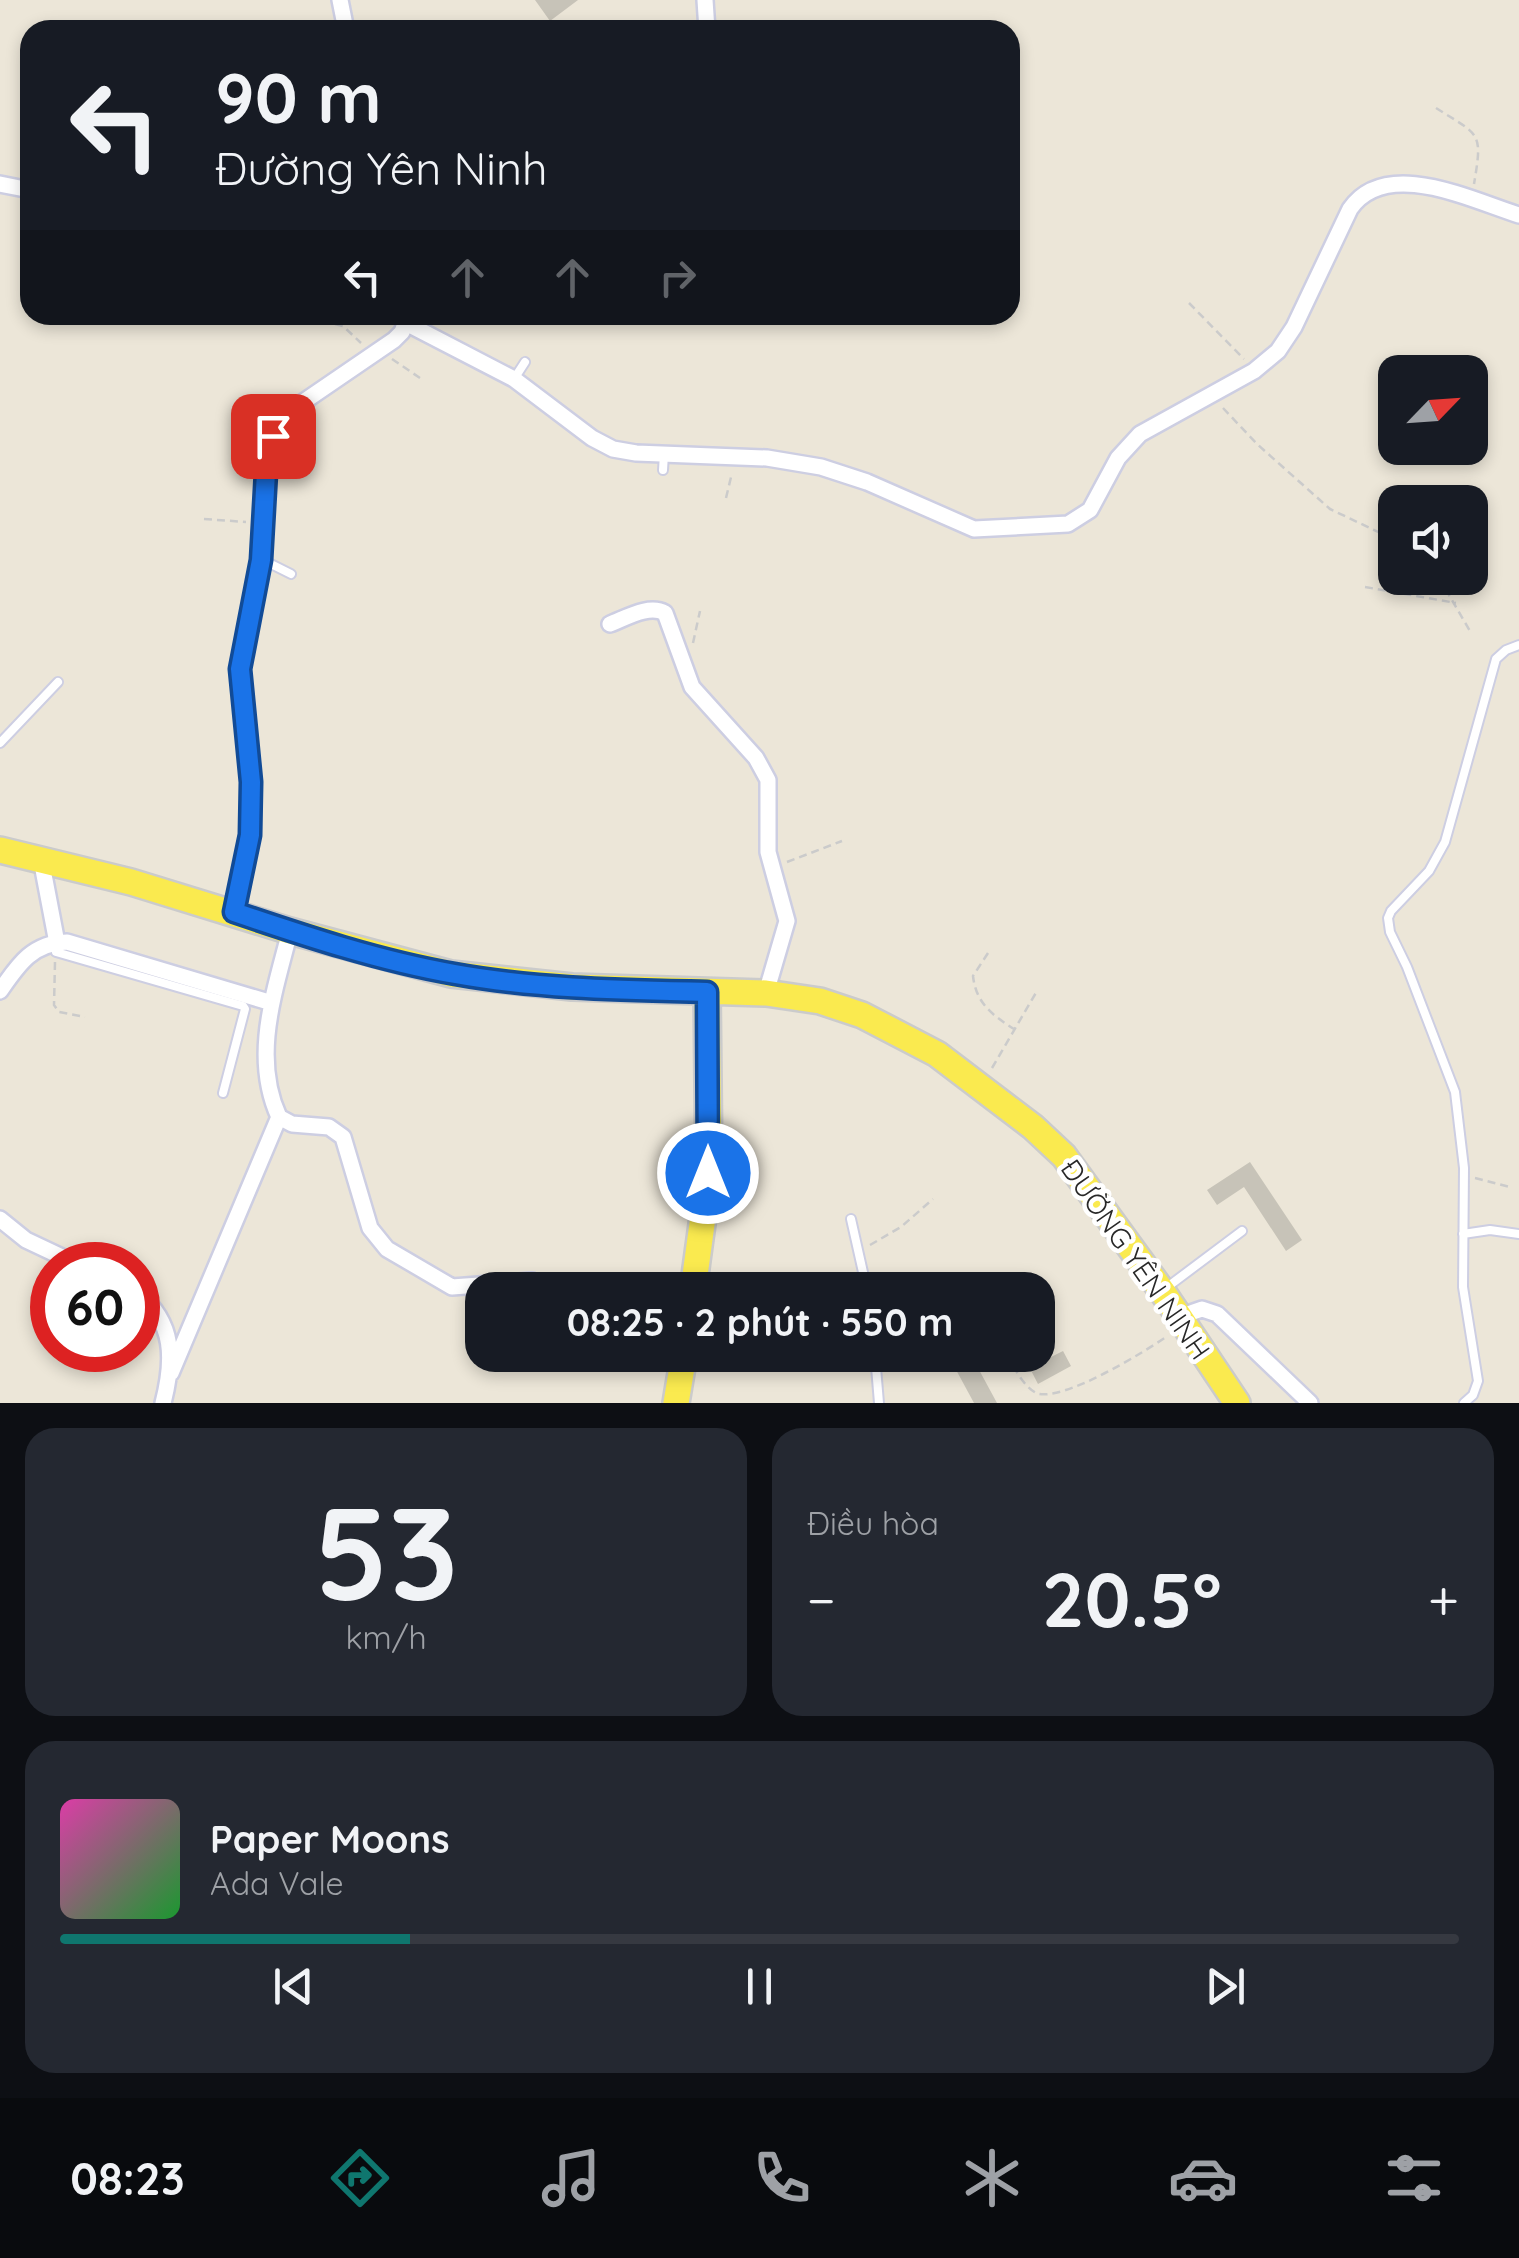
<!DOCTYPE html>
<html lang="vi">
<head>
<meta charset="utf-8">
<style>
  :root { --surface:#171b24; --page:#242831; --text:#f1f3f6; --muted:#9ea1a6; --line:#363941; --accent:#0f766e }
  body { margin:0; font-family:Quicksand,sans-serif; background:var(--page); color:var(--text); height:100vh; display:flex; flex-direction:column; font-size:38px; white-space:nowrap }
  * { box-sizing:border-box; margin:0 }
  p { font-size:32px; color:var(--muted) }
  .icon { flex:none; width:55px; height:55px; fill:none; stroke:currentColor; stroke-width:2; stroke-linecap:round; stroke-linejoin:round }
  .map { position:relative; height:1403px; overflow:hidden }
  .drawer { display:flex; flex-direction:column; gap:25px; padding:25px; background:#0d0f14; flex:1 }
  .drawer>* { flex:none }
  .banner { position:absolute; left:20px; top:20px; width:1000px; height:305px; border-radius:30px; box-shadow:0 5px 15px #0003; background:#171b24; color:var(--text); overflow:hidden }
  .needle { width:65px; rotate:65deg }
  .tools { position:absolute; left:1378px; top:355px; display:grid; gap:20px }
  .tools a { display:grid; place-items:center; width:110px; height:110px; border-radius:20px; background:var(--surface); box-shadow:0 5px 15px #0003; font-size:50px }
  .speed { position:absolute; left:30px; top:1242px; display:flex; gap:20px; font-size:50px; font-weight:700; text-align:center }
  .speed>* { display:grid; place-content:center; width:130px; height:130px; border-radius:50%; background:var(--surface); box-shadow:0 5px 15px #0003; line-height:1 }
  .speed .limit { border:15px solid #d22; background:#fff; color:#111 }
  .pin { position:absolute; display:grid; place-items:center; width:85px; height:85px; color:#fff; margin:-42px; border-radius:20px; box-shadow:0 5px 15px #0006 }
  .me { position:absolute; width:110px; margin:-55px; rotate:0deg; stroke-linejoin:round; filter:drop-shadow(0 0 8px #0008) }
  .turn { display:flex; align-items:center; gap:35px; height:210px; padding:0 30px; font-size:45px }
  .turn .icon { width:130px; height:130px; stroke-width:2.5 }
  .turn b { display:block; font-size:70px; line-height:85px }
  .lanes { display:flex; align-items:center; height:95px; padding:0 30px; background:#0003; justify-content:center; gap:50px; direction:ltr }
  .lanes .off { opacity:.35 }
  .big { font-size:75px; font-weight:800; line-height:1.1 }
  .drawer .widget { flex:1; display:flex; flex-direction:column; justify-content:center; gap:15px; min-width:0; padding:0 35px; border-radius:30px; background:var(--page) }
  .drawer .dial { align-items:center; gap:0 }
  .dial b { font-size:130px; line-height:1 }
  .song { display:flex; align-items:center; gap:30px }
  .cover { width:120px; height:120px; border-radius:15px; background:linear-gradient(135deg,hsl(320 70% 55%),hsl(130 70% 35%)) }
  .played { height:10px; border-radius:5px; background:linear-gradient(90deg,var(--accent) 25%,var(--line) 25%) }
  .keys { display:flex; justify-content:space-around; direction:ltr }
  .heat { display:flex; justify-content:space-between; align-items:center; font-size:55px; direction:ltr }
  .drawer .tiles { flex:1; display:grid; gap:25px; grid-template-columns:1fr 1fr }
  .widget:last-child { grid-column:span 2 }
  .trip { position:absolute; left:465px; top:1272px; width:590px; height:100px; border-radius:30px; background:var(--surface); box-shadow:0 5px 15px #0003; font-weight:800; line-height:100px; text-align:center }
  .menu { display:flex; height:160px; justify-content:space-around; align-items:center; background:#090b0e; color:var(--muted) }
  .menu .icon { width:70px; height:70px }
  .menu .selected { color:var(--accent) }
  .menu b { font-size:45px; color:var(--text) }
  .map>svg:first-child { display:block }
</style>
</head>
<body>
<div class="map">
<svg width="1519" height="1403" viewBox="0 0 1519 1403">
  <rect width="100%" height="100%" fill="#ece6d8"/>
  <path fill="#c7c3b8" d="M 535,0 L 578,0 L 550,21 Z
    M 1250,1162 L 1302,1240 L 1286,1251 L 1244,1187 L 1217,1205 L 1207,1190 Z
    M 1063,1351 L 1071,1366 L 1038,1384 L 1023,1355 L 1040,1355 L 1043,1361 Z
    M 948,1355 L 971,1355 L 997,1403 L 974,1403 Z"/>
  <g fill="none" stroke-linecap="round" stroke-linejoin="round">
    <defs>
      <path id="lane" d="M 514,379 L 525,362
        M 663,470 L 664,454
        M 261,559 L 291,574
        M 0,743 L 58,682
        M 57,943 L 56,952 L 243,1006 L 245,1009 L 223,1093
        M 851,1219 L 867,1290
        M 1463,1234 L 1490,1230 L 1519,1234
        M 1166,1288 L 1242,1231
        M 875,1355 L 879,1403
        M 1464,1403 L 1473,1395 L 1478,1381 L 1463,1287 L 1464,1168 L 1455,1092 L 1407,967 L 1390,932 L 1388,918 L 1391,911 L 1429,871 L 1445,842 L 1496,659 L 1506,650 L 1519,645"/>
      <path id="street" d="M 340,0 L 346,30
        M 705,0 L 707,30
        M 0,184 L 30,190
        M 406,323 L 514,379 L 592,438 L 613,449 L 636,453 L 767,458 L 821,467 L 867,482 L 974,529 L 1068,524 L 1090,510 L 1118,458 L 1140,434 L 1254,371 L 1278,351 L 1294,327 L 1350,209 C 1386,157 1471,200 1519,215
        M 610,624 C 626,618 649,604 665,613 L 692,687 L 756,758 L 768,780 L 768,852 L 787,921 L 766,993
        M 41,859 L 57,943
        M 234,911 L 247,858 L 252,811 L 241,669 L 261,559 L 269,445 L 278,427 L 293,409 L 394,340 L 402,332 L 408,315
        M 290,931 C 275,991 251,1056 279,1117 L 292,1124 L 329,1127 L 343,1137 L 370,1228 L 387,1249 L 452,1287 L 532,1281
        M 0,991 C 18,965 32,943 67,942 L 272,1003
        M 0,1219 L 26,1240 L 79,1265
        M 138,1293 C 175,1323 174,1360 163,1403
        M 1179,1317 L 1202,1309 L 1217,1314 L 1310,1403
        M 171,1373 L 279,1117"/>
      <path id="primary" d="M 0,850 L 131,882 L 290,931 L 451,974 L 572,987 L 766,993 L 820,1001 L 862,1015 L 937,1054 L 1033,1127 L 1064,1156 L 1162,1291 L 1237,1403
        M 693,1290 L 709,1173 L 707,992
        M 676,1403 L 684,1355"/>
    </defs>
    <use href="#lane" stroke="#cdcee2" stroke-width="12"/>
    <use href="#street" stroke="#cdcee2" stroke-width="20"/>
    <use href="#primary" stroke="#cbcbcb" stroke-width="30"/>
    <path stroke="#cbcbcb" stroke-width="2.5" stroke-dasharray="8 5" stroke-linecap="butt" d="M 1436,108 C 1480,136 1483,131 1474,184
      M 1189,303 L 1244,359
      M 297,315 L 343,326 L 361,343
      M 392,359 L 420,378
      M 1223,408 L 1257,444 L 1330,509 L 1395,540
      M 726,498 L 732,473
      M 204,519 L 246,522
      M 1439,578 L 1470,631
      M 1365,587 L 1456,603
      M 693,643 L 700,611
      M 787,862 L 842,841
      M 988,953 L 973,976 C 976,1003 992,1015 1014,1029
      M 55,962 L 54,1005 L 59,1012 L 85,1017
      M 992,1068 L 1037,991
      M 1475,1178 L 1510,1187
      M 870,1245 L 901,1227 L 933,1199
      M 1007,1355 C 1015,1368 1022,1385 1036,1393 C 1062,1403 1144,1352 1166,1337"/>
    <use href="#lane" stroke="#fff" stroke-width="8"/>
    <use href="#street" stroke="#fff" stroke-width="15"/>
    <use href="#primary" stroke="#faea4f" stroke-width="25"/>
  </g>
  <g fill="none" stroke-linecap="round" stroke-linejoin="round">
    <defs>
      <path id="route" d="M 273,436 L 267,455 L 261,560 L 240,669 L 251,782 L 250,835 L 234,912 C 305,936 380,961 455,974 C 538,989 623,990 707,992 L 708,1173"/>
    </defs>
    <use href="#route" stroke="#114b97" stroke-width="25"/>
    <use href="#route" stroke="#1a73e8" stroke-width="18"/>
  </g>
  <g text-anchor="middle" dominant-baseline="central" stroke-width="9" stroke-linejoin="round" paint-order="stroke">
    <g font-size="28" fill="#282828" stroke="#fff">
      <text transform="translate(1136 1259) rotate(55)">ĐƯỜNG YÊN NINH</text>
    </g>
  </g>
</svg>
<div class="tools">
<a><svg class="needle" viewBox="-14 -14 28 28"><path d="M0-13l5 13h-10z" fill="#e53935"/><path d="M0 13l5-13h-10z" fill="#9ea1a6"/></svg></a>
<a><svg class="icon" aria-label="sound" viewBox="0 0 24 24"><path d="M4 9h4l5-4v14l-5-4H4zM17 9q2 3 0 6"/></svg></a>
</div>
<div class="speed"><div class="limit">60</div></div>
<div class="pin" style="left:273px;top:436px;background:#d93025"><svg class="icon" aria-label="arrive" viewBox="0 0 24 24"><path d="M6 21V4h12l-3 4 3 4H6"/></svg></div>
<svg class="me" style="left:708px;top:1173px" viewBox="-20 -20 40 40"><circle r="17" fill="#1a73e8" stroke="#fff" stroke-width="3"/><path d="M0-11L8 9 0 5-8 9z" fill="#fff"/></svg>
<div class="trip">08:25 · 2 phút · 550 m</div>
<div class="banner">
<div class="turn"><svg class="icon" aria-label="left" viewBox="0 0 24 24"><path d="M17 20v-9H6M10 6l-5 5 5 5"/></svg><div><b>90 m</b>Đường Yên Ninh</div></div>
<div class="lanes"><svg class="icon" aria-label="left" viewBox="0 0 24 24"><path d="M17 20v-9H6M10 6l-5 5 5 5"/></svg><svg class="icon off" aria-label="ahead" viewBox="0 0 24 24"><path d="M12 20V5M6 11l6-6 6 6"/></svg><svg class="icon off" aria-label="ahead" viewBox="0 0 24 24"><path d="M12 20V5M6 11l6-6 6 6"/></svg><svg class="icon off" aria-label="right" viewBox="0 0 24 24"><path d="M7 20v-9h11M14 6l5 5-5 5"/></svg></div>
</div>
</div>
<section class="drawer">
<div class="tiles">
<div class="widget dial"><b>53</b><p>km/h</p></div>
<div class="widget"><p>Điều hòa</p>
<div class="heat"><a>−</a><b class="big">20.5°</b><a>+</a></div>
</div>
<div class="widget">
<div class="song"><i class="cover"></i><div><b>Paper Moons</b><p>Ada Vale</p></div></div>
<div class="played"></div>
<div class="keys"><svg class="icon" aria-label="previous" viewBox="0 0 24 24"><path d="M18 5L8 12l10 7zM5 5v14"/></svg><svg class="icon" aria-label="pause" viewBox="0 0 24 24"><path d="M8 5v14M16 5v14"/></svg><svg class="icon" aria-label="next" viewBox="0 0 24 24"><path d="M6 5l10 7-10 7zM19 5v14"/></svg></div>
</div>
</div>
</section>
<nav class="menu">
<b>08:23</b>
<svg class="icon selected" aria-label="directions" viewBox="0 0 24 24"><path d="M12 3l9 9-9 9-9-9zM9 14v-3h6M13 9l2 2-2 2"/></svg>
<svg class="icon" aria-label="music" viewBox="0 0 24 24"><path d="M9 18V5l10-2v13"/><circle cx="6" cy="18" r="3"/><circle cx="16" cy="16" r="3"/></svg>
<svg class="icon" aria-label="phone" viewBox="0 0 24 24"><path d="M5 4h4l2 5-3 2q2 4 5 5l2-3 5 2v4C11 20 4 13 5 4z"/></svg>
<svg class="icon" aria-label="climate" viewBox="0 0 24 24"><path d="M12 3v18M4 7l16 10M4 17L20 7"/></svg>
<svg class="icon" aria-label="car" viewBox="0 0 24 24"><path d="M5 17H2v-5l4-1 3-4h7l3 4 3 1v5h-3M9 17h6M6 11h13"/><circle cx="7" cy="17" r="2"/><circle cx="17" cy="17" r="2"/></svg>
<svg class="icon" aria-label="filters" viewBox="0 0 24 24"><path d="M4 7h16M4 17h16"/><circle cx="9" cy="7" r="2"/><circle cx="15" cy="17" r="2"/></svg>
</nav>
</body>
</html>
